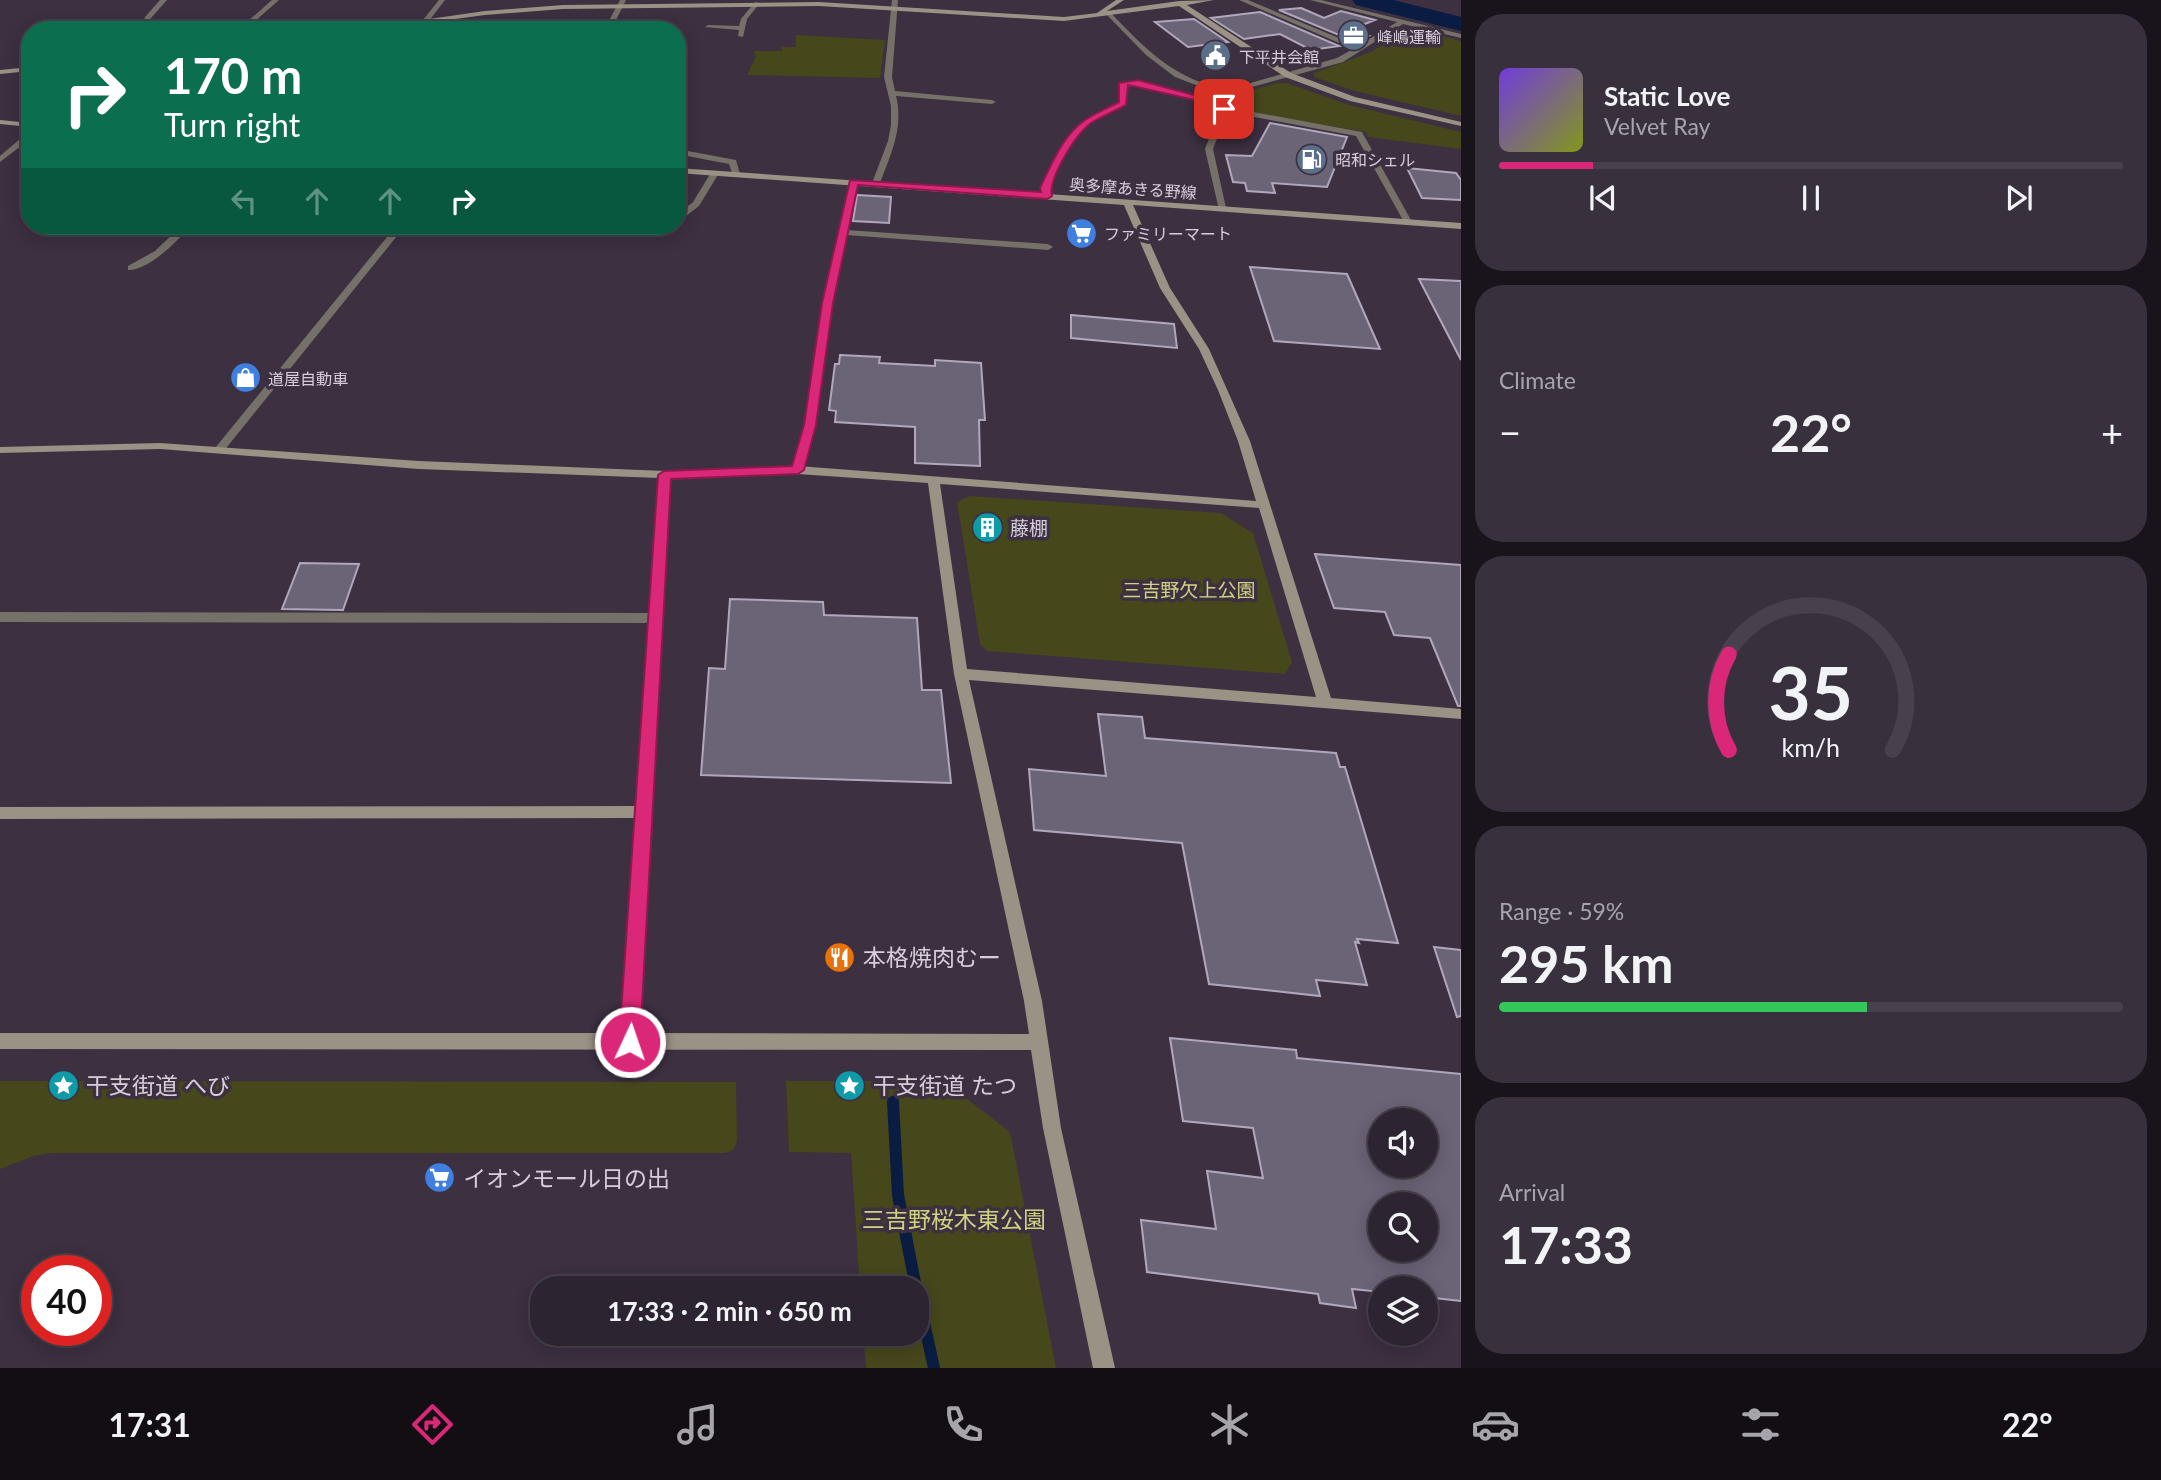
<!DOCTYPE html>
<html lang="en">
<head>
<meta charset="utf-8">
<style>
  :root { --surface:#2d2431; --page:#39303d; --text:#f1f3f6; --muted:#a7a4ab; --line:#48414d; --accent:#db2777 }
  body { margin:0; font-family:Lato,"Noto Sans JP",sans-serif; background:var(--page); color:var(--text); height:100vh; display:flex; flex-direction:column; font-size:26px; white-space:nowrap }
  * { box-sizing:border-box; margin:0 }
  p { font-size:23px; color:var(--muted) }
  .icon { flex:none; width:38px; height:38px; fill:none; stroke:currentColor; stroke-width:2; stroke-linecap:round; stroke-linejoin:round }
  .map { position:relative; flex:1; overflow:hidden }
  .sheet { display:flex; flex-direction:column; gap:14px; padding:14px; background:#19141b; width:700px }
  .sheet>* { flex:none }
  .hud { position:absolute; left:21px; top:21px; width:665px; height:214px; border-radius:28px; box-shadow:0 4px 18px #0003,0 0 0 2px var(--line); background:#0b6e4f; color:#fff; overflow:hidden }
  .fabs { position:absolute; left:1368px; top:1108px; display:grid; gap:14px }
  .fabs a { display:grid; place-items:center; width:70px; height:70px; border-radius:50%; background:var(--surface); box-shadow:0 4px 18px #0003,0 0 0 2px var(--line); font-size:35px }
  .speed { position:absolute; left:21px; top:1255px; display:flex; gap:14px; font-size:35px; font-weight:700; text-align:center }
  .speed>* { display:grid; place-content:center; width:91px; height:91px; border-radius:50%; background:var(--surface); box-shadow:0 4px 18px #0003,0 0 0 2px var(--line); line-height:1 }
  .speed .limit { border:10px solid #d22; background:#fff; color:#111 }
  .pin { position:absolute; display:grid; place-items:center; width:60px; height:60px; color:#fff; margin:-30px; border-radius:14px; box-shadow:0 4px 10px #0006 }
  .me { position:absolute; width:77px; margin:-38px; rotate:3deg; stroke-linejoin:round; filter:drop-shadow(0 0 5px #0008) }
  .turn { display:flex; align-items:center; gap:24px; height:147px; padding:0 28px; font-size:32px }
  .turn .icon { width:91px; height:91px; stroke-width:2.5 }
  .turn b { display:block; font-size:49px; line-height:60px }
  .lanes { display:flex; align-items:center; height:66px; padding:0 28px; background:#0003; justify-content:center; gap:35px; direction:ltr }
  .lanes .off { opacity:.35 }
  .big { font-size:52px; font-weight:700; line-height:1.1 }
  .sheet .tile { flex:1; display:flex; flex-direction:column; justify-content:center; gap:10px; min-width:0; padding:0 24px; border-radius:28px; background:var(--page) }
  .sheet .dial { align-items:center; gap:0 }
  .dial svg { height:182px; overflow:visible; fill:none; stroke:var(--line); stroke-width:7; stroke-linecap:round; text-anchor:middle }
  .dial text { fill:var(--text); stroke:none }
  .song { display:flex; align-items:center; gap:21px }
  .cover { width:84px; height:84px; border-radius:10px; background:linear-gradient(135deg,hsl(260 70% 55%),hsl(70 70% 35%)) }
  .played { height:7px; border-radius:4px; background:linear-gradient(90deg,var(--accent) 15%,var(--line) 15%) }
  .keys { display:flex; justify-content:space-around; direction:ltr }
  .heat { display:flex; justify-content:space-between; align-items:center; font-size:38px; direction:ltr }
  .charge { height:10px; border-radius:5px; background:linear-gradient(90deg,#34c759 59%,var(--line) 0) }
  .trip { position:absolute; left:530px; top:1276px; width:399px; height:70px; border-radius:28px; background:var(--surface); box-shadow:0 4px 18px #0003,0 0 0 2px var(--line); font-weight:700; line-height:70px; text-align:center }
  .dock { display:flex; height:112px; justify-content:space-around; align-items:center; background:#120e14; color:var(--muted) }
  .dock .icon { width:49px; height:49px }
  .dock .active { color:var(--accent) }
  .dock b { font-size:32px; color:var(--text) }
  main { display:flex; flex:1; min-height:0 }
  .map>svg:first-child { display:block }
</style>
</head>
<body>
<main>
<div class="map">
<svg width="1461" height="1368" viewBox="0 0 1461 1368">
  <rect width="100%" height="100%" fill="#3c3041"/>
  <path fill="#46471b" d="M 1417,30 L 1461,41 L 1461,116 L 1355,91 L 1314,77 L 1314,73 L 1371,52 L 1405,31 Z
    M 796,35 L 885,40 L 880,78 L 747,75 L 756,57 L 754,51 L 782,51 L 782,47 L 796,47 Z
    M 1277,83 L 1287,83 L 1349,105 L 1461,132 L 1461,149 L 1368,137 L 1366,132 L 1255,113 L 1214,101 Z
    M 970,496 L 1221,513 L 1253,533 L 1292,662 L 1285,674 L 987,651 L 980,644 L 957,502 Z
    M 0,1081 L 736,1082 L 737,1141 L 733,1150 L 725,1153 L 51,1153 L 34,1156 L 0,1169 Z
    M 786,1081 L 944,1081 L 1010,1132 L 1056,1368 L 866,1368 L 863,1334 L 917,1334 L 917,1288 L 860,1288 L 851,1153 L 789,1152 Z"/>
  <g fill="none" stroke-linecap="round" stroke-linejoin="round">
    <path stroke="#0a1c41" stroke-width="12" d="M 893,1102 L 898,1195 L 916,1288
      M 917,1291 L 934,1368"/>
    <path fill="#0a1c41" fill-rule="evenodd" d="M 1352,0 L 1393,0 L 1461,17 L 1461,31 L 1356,5 Z"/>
  </g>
  <path fill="#6b6376" stroke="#b1a7bd" stroke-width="2" fill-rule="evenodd" d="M 1301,8 L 1324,18 L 1341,11 L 1375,20 L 1347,31 L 1369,36 L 1358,43 L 1279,10 Z
    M 1260,12 L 1339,46 L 1311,50 L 1280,34 L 1244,39 L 1211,18 Z
    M 1194,19 L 1228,42 L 1188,47 L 1155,22 Z
    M 1270,123 L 1347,137 L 1327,187 L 1272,183 L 1275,193 L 1247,191 L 1245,183 L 1233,182 L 1226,155 L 1252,156 Z
    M 1407,168 L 1456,173 L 1461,180 L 1461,200 L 1422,198 Z
    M 857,195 L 891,197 L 889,223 L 853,221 Z
    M 1250,267 L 1347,274 L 1380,349 L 1274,341 Z
    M 1419,279 L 1461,281 L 1461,360 Z
    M 1071,315 L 1174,324 L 1177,348 L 1071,338 Z
    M 840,355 L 880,357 L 879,363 L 935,366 L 935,360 L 981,363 L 985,420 L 979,420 L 980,466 L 915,463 L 915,427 L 835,422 L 836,411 L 829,410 L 835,364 L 839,364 Z
    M 1315,554 L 1461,565 L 1461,706 L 1458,706 L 1430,638 L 1394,635 L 1385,612 L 1334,608 Z
    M 300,563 L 359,564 L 343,610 L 282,609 Z
    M 730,599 L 823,602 L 824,615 L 917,618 L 922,690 L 941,690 L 951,783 L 701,775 L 709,668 L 725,669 Z
    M 1098,714 L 1142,717 L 1145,738 L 1336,753 L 1340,767 L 1345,767 L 1398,943 L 1357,939 L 1359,943 L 1355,942 L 1367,985 L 1316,980 L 1320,996 L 1209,984 L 1182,843 L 1034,830 L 1029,769 L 1106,776 Z
    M 1434,947 L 1461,950 L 1461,1016 L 1457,1017 Z
    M 1170,1038 L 1296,1050 L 1297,1058 L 1461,1074 L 1461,1301 L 1426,1297 L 1426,1288 L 1381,1288 L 1381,1292 L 1352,1289 L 1356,1308 L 1320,1303 L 1318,1294 L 1147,1272 L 1141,1220 L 1216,1229 L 1207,1171 L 1263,1178 L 1253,1128 L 1183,1121 ZM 1381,1120 L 1426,1120 L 1426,1166 L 1381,1166 ZM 1381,1204 L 1426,1204 L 1426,1250 L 1381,1250 Z"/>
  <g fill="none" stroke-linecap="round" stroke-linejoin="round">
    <path fill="#767168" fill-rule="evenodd" d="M 160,0 L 167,0 L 151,18 L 148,30 L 141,30 L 145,17 Z
      M 272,0 L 279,0 L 245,30 L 238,30 Z
      M 439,0 L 445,0 L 422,30 L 415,30 Z
      M 620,0 L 626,0 L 611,30 L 604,30 Z
      M 892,0 L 898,0 L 892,77 L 895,91 L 992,100 L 996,102 L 992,104 L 896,96 C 904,127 891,154 880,183 L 876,186 L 872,183 L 888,141 L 891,125 L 891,106 L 884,77 Z
      M 1239,0 L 1248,0 L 1358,46 L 1397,22 L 1310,0 L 1321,0 L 1461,34 L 1461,38 L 1403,24 L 1343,62 L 1230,93 L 1209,90 L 1175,77 L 1146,55 L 1106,14 L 1111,13 C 1145,49 1178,83 1230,89 L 1337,58 L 1353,49 Z
      M 755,2 L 760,3 L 747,19 L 743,37 L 738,36 L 739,30 L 705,27 L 708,25 L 739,26 L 741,19 Z
      M 1138,81 L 1205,97 L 1226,107 L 1362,132 L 1412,222 L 1408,225 L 1404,222 L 1356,136 L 1227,112 L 1213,149 L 1226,208 L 1219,210 L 1205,149 L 1220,110 C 1195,99 1153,83 1126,87 L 1126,105 C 1113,112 1097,117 1086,126 C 1068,141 1051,173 1051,196 L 1044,198 C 1039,178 1064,137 1080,124 C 1091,114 1106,110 1119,102 L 1119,83 Z
      M 27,133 L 30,133 L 30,139 L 0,162 L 0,156 Z
      M 677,149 L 736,160 L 740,174 L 733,176 L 729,164 L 677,154 Z
      M 712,171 L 719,173 L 699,206 L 677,223 L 677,215 L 693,202 Z
      M 850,180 L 857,182 L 847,230 L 1048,244 L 1053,247 L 1048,250 L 846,235 L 832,303 L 816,425 L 804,470 L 798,474 L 792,470 L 804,425 L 822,303 Z
      M 181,226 L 190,226 C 178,241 148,271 128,270 L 128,266 L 155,251 Z
      M 396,226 L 405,226 L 223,452 L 215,452 L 215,448 Z
      M 575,226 C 598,226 621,230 645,231 C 654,231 661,226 672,226 L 650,237 L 579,229 Z
      M 0,612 L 656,613 L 663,618 L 656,623 L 0,622 Z"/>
    <path fill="#9a9284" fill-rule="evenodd" d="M 1116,0 L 1124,0 L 1107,11 L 1179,1 L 1214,0 L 1187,5 L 1291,73 L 1355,97 L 1461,122 L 1461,126 L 1350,101 L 1285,77 L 1179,6 L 1064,21 L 819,6 L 563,9 L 485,15 L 373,30 L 352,30 L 485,11 L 563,5 L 819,2 L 1064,17 L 1097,13 Z
      M 30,67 L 30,71 L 0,74 L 0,70 Z
      M 0,120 L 30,123 L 30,127 L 0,124 Z
      M 677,168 L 1461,223 L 1461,229 L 1133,205 L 1170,288 L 1209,349 L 1250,441 L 1331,698 L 1461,709 L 1461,719 L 969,680 L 1042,1001 L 1061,1128 L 1115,1368 L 1093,1368 L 1043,1128 L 1031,1050 L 0,1049 L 0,1033 L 622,1033 L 636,818 L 0,819 L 0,807 L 637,806 L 659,478 L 419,469 L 160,449 L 0,453 L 0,447 L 160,443 L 419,461 L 665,471 L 798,466 L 1256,501 L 1238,441 L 1218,390 L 1199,349 L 1160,288 L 1124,205 L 677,173 ZM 798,474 L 928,483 L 954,674 L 1024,1001 L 1029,1034 L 639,1033 L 671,478 ZM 940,484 L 1259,508 L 1316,697 L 967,669 Z"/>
  </g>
  <path fill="#db2777" stroke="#8e194d" stroke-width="2" d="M 1138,80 L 1205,98 L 1229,109 L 1224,112 L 1199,101 L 1128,85 L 1126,105 C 1115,111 1102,116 1091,123 C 1076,134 1048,178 1052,196 L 1047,199 L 858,185 L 833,303 L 816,425 L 804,470 L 798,474 L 671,479 L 640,1042 L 637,1048 L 630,1051 L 622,1048 L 619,1042 L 658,475 L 664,471 L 792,466 L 804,425 L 822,303 L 850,180 L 1041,192 L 1040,188 C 1051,165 1063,135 1085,120 C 1095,113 1108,108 1119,102 L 1119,83 Z"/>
  <defs>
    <symbol id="office-disc" viewBox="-11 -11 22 22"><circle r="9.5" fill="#5c6f8a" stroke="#3c3041"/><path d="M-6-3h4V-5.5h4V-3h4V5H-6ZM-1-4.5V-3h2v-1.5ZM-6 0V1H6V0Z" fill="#fff"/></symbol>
    <symbol id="civic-disc" viewBox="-11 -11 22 22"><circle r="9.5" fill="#5c6f8a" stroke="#3c3041"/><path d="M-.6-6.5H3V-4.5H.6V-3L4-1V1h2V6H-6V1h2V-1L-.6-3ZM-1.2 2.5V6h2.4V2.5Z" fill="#fff"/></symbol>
    <symbol id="fuel-disc" viewBox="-11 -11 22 22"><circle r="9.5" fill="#5c6f8a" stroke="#3c3041"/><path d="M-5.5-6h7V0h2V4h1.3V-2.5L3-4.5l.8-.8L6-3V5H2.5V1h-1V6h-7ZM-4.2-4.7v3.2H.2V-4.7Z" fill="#fff"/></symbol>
    <symbol id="supermarket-disc" viewBox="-11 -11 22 22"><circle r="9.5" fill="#3f7fe0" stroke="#3c3041"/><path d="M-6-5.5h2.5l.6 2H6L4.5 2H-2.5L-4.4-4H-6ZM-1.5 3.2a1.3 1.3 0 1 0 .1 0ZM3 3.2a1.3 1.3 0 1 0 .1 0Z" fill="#fff"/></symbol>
    <symbol id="shop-disc" viewBox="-11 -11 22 22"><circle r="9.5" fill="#3f7fe0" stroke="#3c3041"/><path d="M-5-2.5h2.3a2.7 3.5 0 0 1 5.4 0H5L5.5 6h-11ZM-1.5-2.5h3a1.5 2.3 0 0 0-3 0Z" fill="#fff"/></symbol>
    <symbol id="building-disc" viewBox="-11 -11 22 22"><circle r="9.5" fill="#0f9aa8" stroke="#3c3041"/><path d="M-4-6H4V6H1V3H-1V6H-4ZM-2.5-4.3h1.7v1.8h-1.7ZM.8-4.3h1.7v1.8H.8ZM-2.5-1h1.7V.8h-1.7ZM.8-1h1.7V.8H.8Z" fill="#fff"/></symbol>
    <symbol id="restaurant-disc" viewBox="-11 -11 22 22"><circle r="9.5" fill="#e8710a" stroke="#3c3041"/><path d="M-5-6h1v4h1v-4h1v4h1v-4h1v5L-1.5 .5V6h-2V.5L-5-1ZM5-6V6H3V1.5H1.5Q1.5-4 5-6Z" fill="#fff"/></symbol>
    <symbol id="sight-disc" viewBox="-11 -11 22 22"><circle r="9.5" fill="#0f9aa8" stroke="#3c3041"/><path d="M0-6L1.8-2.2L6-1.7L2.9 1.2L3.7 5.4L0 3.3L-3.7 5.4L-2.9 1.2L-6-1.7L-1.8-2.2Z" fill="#fff"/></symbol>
  </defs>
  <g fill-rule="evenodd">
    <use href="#office-disc" x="1336" y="18" width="35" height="35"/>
    <use href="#civic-disc" x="1198" y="38" width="35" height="35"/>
    <use href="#fuel-disc" x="1294" y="142" width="35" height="35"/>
    <use href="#supermarket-disc" x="1064" y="216" width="35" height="35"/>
    <use href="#shop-disc" x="228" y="360" width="35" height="35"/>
    <use href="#building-disc" x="970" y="510" width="35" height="35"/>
    <use href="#restaurant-disc" x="822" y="940" width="35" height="35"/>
    <use href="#sight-disc" x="46" y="1068" width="35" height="35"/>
    <use href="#sight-disc" x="832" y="1068" width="35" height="35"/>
    <use href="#supermarket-disc" x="422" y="1160" width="35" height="35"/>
  </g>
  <g text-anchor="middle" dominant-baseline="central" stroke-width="7" stroke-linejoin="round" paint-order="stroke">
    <g font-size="16" fill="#d6cfd9" stroke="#3c3041" text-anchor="start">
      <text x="1377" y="36">峰嶋運輸</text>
      <text x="1239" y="56">下平井会館</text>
      <text x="1335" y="159">昭和シェル</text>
      <text x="1104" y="233">ファミリーマート</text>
      <text x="268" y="378">道屋自動車</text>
    </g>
    <g font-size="16" fill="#d6cfd9" stroke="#3c3041">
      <text transform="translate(1133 188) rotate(4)">奥多摩あきる野線</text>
    </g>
    <g font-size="19" fill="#d6cfd9" stroke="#3c3041" text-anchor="start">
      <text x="1010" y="527">藤棚</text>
    </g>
    <g font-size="19" fill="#cfd381" stroke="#3c3041">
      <text x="1189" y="589">三吉野欠上公園</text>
    </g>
    <g font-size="23" fill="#d6cfd9" stroke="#3c3041" text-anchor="start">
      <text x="863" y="957">本格焼肉むー</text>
      <text x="86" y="1085">干支街道 へび</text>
      <text x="873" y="1085">干支街道 たつ</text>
      <text x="463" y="1178">イオンモール日の出</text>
    </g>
    <g font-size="23" fill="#cfd381" stroke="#3c3041">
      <text x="954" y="1219">三吉野桜木東公園</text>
    </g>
  </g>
</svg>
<div class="fabs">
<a><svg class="icon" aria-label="sound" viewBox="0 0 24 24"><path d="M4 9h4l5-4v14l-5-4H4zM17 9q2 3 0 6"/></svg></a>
<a><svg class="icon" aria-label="search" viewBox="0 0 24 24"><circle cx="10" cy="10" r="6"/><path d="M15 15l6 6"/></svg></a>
<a><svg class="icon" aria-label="layers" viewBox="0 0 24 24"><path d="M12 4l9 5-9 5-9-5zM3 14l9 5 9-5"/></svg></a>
</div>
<div class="speed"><div class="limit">40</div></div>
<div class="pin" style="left:1224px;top:109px;background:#d93025"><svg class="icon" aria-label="arrive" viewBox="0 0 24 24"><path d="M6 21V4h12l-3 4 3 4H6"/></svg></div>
<svg class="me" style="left:630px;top:1042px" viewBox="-20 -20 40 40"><circle r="17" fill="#db2777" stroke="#fff" stroke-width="3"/><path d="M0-11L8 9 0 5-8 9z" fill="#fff"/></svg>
<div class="trip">17:33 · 2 min · 650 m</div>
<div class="hud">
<div class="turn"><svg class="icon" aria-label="right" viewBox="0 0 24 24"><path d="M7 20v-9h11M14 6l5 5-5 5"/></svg><div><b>170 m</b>Turn right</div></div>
<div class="lanes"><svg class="icon off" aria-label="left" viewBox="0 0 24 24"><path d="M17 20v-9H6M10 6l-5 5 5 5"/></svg><svg class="icon off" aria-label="ahead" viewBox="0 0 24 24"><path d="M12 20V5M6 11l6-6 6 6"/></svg><svg class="icon off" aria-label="ahead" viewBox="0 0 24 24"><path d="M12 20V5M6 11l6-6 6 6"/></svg><svg class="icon" aria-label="right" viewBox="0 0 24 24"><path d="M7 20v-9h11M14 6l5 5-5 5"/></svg></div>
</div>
</div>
<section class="sheet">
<div class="tile">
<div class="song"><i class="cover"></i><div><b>Static Love</b><p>Velvet Ray</p></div></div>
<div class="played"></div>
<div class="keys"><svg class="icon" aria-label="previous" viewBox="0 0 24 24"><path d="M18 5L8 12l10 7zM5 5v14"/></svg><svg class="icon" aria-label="pause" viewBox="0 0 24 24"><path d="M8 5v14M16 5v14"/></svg><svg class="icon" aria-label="next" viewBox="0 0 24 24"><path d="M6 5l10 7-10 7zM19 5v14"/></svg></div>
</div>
<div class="tile"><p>Climate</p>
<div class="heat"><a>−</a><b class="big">22°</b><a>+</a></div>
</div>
<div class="tile dial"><svg viewBox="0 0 100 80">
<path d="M14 69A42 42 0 1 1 86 69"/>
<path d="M14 69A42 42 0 0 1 14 27" stroke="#db2777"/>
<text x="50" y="56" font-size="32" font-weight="700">35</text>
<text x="50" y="72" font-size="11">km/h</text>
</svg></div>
<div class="tile"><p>Range · 59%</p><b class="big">295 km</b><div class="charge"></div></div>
<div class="tile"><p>Arrival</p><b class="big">17:33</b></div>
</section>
</main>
<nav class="dock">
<b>17:31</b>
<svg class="icon active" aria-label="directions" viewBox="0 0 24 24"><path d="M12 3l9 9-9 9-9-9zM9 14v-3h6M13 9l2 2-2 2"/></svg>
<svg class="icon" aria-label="music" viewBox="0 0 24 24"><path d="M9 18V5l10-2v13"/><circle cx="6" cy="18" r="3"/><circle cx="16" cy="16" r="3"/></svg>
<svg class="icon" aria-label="phone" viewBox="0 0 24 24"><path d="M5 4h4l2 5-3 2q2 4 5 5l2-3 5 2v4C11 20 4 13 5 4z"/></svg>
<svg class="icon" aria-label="climate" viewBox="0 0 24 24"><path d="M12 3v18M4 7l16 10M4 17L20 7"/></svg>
<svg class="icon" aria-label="car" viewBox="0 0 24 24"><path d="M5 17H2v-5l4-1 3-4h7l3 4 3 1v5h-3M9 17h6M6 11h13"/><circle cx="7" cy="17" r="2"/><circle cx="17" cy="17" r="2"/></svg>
<svg class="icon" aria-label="filters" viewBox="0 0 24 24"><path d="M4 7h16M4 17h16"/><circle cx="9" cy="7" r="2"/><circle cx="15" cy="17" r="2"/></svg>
<b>22°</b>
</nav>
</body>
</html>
